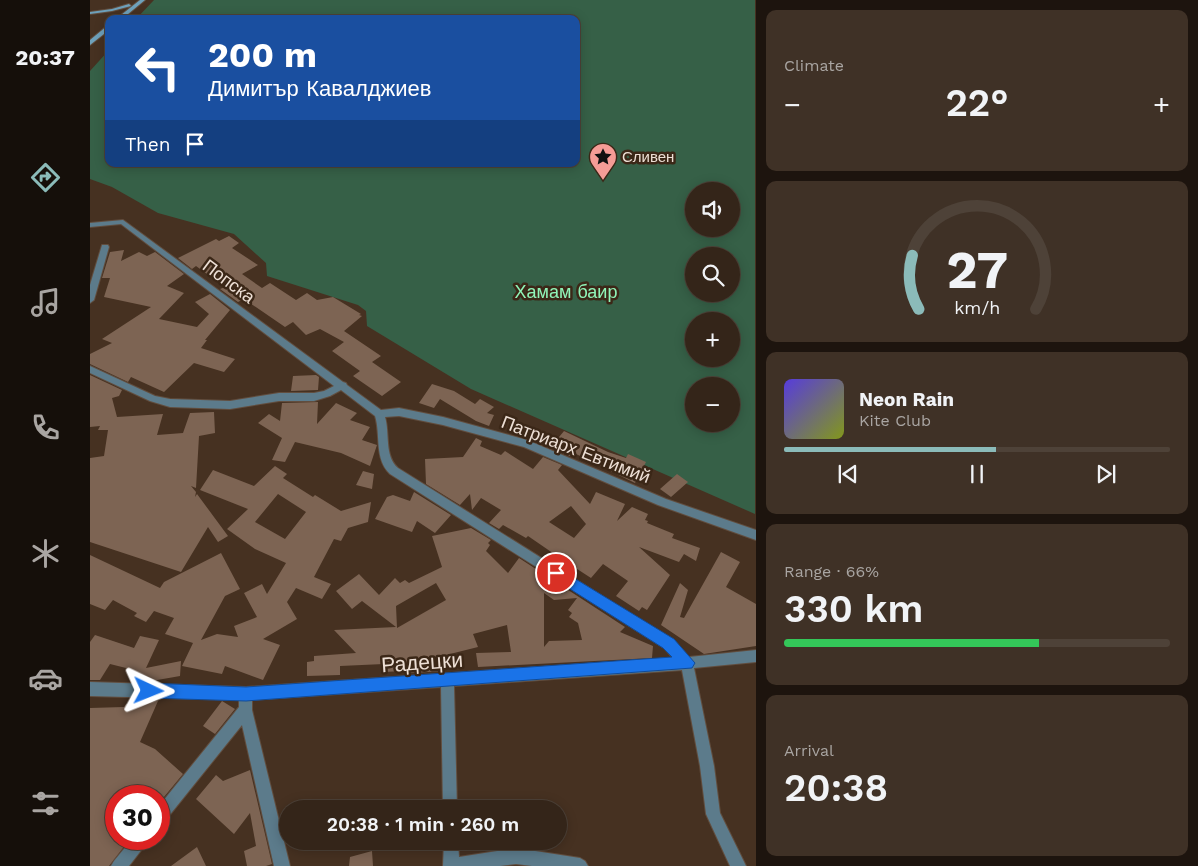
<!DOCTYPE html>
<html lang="en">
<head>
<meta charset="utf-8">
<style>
  :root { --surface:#342519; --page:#3f3126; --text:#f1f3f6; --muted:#a9a5a2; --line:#4e4238; --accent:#8bbbb9 }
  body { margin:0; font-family:"Work Sans",sans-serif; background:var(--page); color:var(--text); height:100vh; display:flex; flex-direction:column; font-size:19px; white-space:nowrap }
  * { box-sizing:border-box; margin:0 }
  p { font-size:16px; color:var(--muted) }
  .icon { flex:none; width:28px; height:28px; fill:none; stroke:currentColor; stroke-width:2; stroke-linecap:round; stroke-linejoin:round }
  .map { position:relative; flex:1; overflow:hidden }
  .side { display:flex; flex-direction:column; gap:10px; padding:10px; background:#1d140e; width:442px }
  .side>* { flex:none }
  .hud { position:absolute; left:15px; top:15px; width:475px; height:152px; border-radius:10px; box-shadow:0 2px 12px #0003,0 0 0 1px var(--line); background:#1a4fa0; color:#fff; overflow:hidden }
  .buttons { position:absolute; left:595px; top:182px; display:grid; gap:10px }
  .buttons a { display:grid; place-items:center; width:55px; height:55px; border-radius:50%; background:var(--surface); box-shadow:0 2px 12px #0003,0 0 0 1px var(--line); font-size:25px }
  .speed { position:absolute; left:15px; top:785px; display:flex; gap:10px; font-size:25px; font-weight:700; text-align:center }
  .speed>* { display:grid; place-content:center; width:65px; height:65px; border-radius:50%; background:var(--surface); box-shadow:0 2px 12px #0003,0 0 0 1px var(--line); line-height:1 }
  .speed .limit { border:8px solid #d22; background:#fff; color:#111 }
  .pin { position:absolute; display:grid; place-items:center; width:42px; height:42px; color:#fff; margin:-21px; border:2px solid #fff; border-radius:50%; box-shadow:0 1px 5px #0007 }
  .me { position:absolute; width:55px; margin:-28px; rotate:92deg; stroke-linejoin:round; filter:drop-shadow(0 0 4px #0008) }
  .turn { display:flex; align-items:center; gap:18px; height:105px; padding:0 20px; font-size:22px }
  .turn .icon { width:65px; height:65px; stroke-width:2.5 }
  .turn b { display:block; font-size:35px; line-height:42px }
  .then { display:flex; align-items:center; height:48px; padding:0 20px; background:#0003; gap:10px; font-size:19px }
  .big { font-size:38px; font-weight:600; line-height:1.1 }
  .side .tile { flex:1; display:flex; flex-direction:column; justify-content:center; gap:8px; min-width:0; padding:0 18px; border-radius:10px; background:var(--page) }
  .side .dial { align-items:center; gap:0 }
  .dial svg { height:130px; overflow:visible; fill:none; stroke:var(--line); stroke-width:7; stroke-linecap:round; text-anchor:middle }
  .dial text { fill:var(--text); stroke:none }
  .song { display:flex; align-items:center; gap:15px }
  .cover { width:60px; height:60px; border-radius:8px; background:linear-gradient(135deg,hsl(250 70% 55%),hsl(70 70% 35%)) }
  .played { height:5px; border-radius:2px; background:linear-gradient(90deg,var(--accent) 55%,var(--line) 55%) }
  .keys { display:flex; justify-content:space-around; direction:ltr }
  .heat { display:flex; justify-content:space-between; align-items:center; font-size:28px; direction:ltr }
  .charge { height:8px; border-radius:4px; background:linear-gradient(90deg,#34c759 66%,var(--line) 0) }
  .trip { position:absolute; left:189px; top:800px; width:288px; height:50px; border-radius:25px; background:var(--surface); box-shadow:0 2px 12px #0003,0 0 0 1px var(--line); font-weight:600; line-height:50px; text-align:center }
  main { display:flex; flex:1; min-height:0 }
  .tab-bar { display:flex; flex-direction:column; width:90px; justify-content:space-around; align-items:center; background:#150f0a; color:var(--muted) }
  .tab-bar .icon { width:35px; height:35px }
  .tab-bar .selected { color:var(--accent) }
  .tab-bar b { font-size:22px; color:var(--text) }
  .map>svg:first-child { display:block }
</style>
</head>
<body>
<main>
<nav class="tab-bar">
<b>20:37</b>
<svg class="icon selected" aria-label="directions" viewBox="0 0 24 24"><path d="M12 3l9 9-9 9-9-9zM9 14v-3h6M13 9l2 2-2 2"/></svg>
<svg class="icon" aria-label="music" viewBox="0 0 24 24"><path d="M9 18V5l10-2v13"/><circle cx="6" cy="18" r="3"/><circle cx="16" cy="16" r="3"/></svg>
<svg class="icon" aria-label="phone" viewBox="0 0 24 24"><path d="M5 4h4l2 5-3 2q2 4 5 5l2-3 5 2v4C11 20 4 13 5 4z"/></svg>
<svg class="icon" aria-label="climate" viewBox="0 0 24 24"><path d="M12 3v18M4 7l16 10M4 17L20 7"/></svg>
<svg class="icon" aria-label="car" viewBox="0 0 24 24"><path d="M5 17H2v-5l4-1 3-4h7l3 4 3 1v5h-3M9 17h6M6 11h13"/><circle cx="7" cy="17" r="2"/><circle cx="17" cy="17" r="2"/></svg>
<svg class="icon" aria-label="filters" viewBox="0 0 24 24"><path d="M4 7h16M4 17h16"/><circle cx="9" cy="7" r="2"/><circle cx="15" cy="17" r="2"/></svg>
</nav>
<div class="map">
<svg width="666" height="866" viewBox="0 0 666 866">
  <rect width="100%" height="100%" fill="#463121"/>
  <path fill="#366047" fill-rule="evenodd" d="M 64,0 L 665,0 L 665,514 L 381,389 L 277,326 L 276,311 L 268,305 L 177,276 L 176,263 L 144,234 L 68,213 L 22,187 L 0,179 L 0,71 L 19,50 L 19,164 L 486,164 L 486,19 L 46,19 ZM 604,191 L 641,191 L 641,229 L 604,229 ZM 604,256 L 641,256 L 641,294 L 604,294 ZM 604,321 L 641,321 L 641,359 L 604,359 ZM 604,386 L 641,386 L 641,424 L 604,424 Z"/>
  <path fill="#7d6453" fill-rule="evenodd" d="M 139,236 L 149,243 L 142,248 L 168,265 L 152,274 L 172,288 L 180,283 L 206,300 L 217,293 L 227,300 L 243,297 L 271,314 L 269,315 L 272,316 L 254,331 L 291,356 L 282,362 L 311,382 L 292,396 L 263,376 L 270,371 L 242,351 L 254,342 L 230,329 L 216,335 L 203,322 L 195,327 L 154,299 L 148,302 L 130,289 L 135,287 L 106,266 L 102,269 L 88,258 L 126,239 L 129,241 Z
    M 34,250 L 31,261 L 49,252 L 57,256 L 65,252 L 94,274 L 77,286 L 94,293 L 69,319 L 107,327 L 119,314 L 105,302 L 120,294 L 140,310 L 115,340 L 117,340 L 111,348 L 145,359 L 134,372 L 104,363 L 74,392 L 41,377 L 38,382 L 0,364 L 0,354 L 22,343 L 12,339 L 61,307 L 14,297 L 20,278 L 12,278 L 20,252 Z
    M 0,375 L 32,390 L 29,396 L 22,398 L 27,417 L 73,414 L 67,435 L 93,433 L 100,413 L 124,412 L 125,433 L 109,436 L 106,488 L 101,486 L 106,492 L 105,497 L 107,494 L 138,536 L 128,542 L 118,527 L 91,572 L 0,542 L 0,458 L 14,456 L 18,430 L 8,430 L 10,426 L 0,427 Z
    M 226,375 L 229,377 L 228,390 L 201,391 L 203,376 Z
    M 342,384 L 364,391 L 385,404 L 390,399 L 404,407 L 397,413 L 404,415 L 399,426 L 386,421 L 350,399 L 344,408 L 329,403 Z
    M 228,402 L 227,424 L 246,403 L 267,413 L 260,420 L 280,427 L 272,440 L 287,445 L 280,466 L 251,453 L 205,442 L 195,462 L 182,460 L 192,438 L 168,423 L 179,414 L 190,421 L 192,403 Z
    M 474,431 L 518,452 L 536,458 L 538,454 L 556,462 L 545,483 L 482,452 L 480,456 L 460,448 Z
    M 386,438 L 392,441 L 390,446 L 411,455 L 415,451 L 443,469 L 453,457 L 472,465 L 468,470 L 500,504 L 506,492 L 535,504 L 527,521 L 542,507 L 558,514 L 555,520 L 558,521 L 557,523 L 584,534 L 582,538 L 610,548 L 606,561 L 594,554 L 589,562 L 549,547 L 580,575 L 557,610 L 552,607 L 549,611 L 526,596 L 538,581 L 513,564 L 501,578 L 484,567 L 479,573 L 465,564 L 470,558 L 438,536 L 436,538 L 413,525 L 409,529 L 399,523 L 411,510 L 391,498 L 382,510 L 380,494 L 370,505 L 336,484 L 335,459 L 373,457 ZM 481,506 L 496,524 L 484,538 L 459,522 Z
    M 185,466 L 197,474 L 193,478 L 223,497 L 225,495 L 251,511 L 281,502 L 278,522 L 258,528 L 251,541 L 244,539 L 224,577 L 241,584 L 232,599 L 206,588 L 197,602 L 207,619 L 173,639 L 190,645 L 173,680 L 135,666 L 132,674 L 92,666 L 103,643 L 75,634 L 84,618 L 64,611 L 56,622 L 44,616 L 47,613 L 23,600 L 15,610 L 0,604 L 0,555 L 70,588 L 74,582 L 131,553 L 150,589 L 135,596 L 111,640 L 127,634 L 148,637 L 144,626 L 167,617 L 154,593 L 172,584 L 177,594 L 196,563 L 165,549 L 137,529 L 158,509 L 110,490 L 123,470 L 164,486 ZM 188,494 L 216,512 L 195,539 L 165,522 Z
    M 273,471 L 284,474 L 282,489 L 266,485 Z
    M 587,474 L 598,482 L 581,497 L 570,489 Z
    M 324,492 L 361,515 L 345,533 L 327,521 L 322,532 L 285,519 L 297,497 L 303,495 L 320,501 Z
    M 381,528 L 401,540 L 398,543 L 400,545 L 396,551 L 418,573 L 429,558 L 535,627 L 530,632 L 563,646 L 562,658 L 388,667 L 386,653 L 421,652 L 417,625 L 383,634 L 388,647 L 352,656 L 352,660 L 349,660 L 352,671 L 323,673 L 312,673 L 312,671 L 294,672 L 294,664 L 250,666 L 250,675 L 217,676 L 217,662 L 224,661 L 224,656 L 266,653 L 244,630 L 306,627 L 272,601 L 262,609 L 246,591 L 269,574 L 289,595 L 305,578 L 310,583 L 315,580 L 319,583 L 352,567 L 342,536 ZM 346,583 L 356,600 L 307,628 L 306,606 ZM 454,593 L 464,600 L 487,598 L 478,610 L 482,613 L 479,617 L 488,623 L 492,640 L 459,641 L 454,647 Z
    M 631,552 L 650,562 L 636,587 L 666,604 L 666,646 L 614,654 L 571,625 L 590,583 L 598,590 L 590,617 L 594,618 Z
    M 5,635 L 44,648 L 50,636 L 69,640 L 56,668 L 91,661 L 90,676 L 56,682 L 44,682 L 40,669 L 20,664 L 10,680 L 0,680 L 0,642 Z
    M 68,701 L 50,742 L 65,749 L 93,774 L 74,797 L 26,796 L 26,839 L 40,839 L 19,866 L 0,866 L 0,708 L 34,707 L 36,704 Z
    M 132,701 L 145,709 L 125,734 L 113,726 Z
    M 160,770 L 182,864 L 176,866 L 157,866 L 154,851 L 166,846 L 160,813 L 144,834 L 106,799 L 126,775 L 133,781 Z
    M 107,847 L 116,866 L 81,866 Z
    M 282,851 L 283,866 L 259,866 L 260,857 Z"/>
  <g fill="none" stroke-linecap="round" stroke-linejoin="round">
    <defs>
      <path id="minor" d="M 33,220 L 253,382 L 256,383 L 257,385 L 291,410 L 309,408 L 353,417 L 437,440 L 576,499 L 666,530 L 666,540 L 568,505 L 434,447 L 353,425 L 309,416 L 295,417 C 300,433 294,456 308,468 L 582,640 L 599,657 L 666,650 L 666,662 L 604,668 L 624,766 L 630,813 L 656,866 L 640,866 L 616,814 L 610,766 L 592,670 L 364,686 L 367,809 L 353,809 L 351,687 L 162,700 L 162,710 L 200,866 L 184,866 L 152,725 L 74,822 L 69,824 L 69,806 L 149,707 L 149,700 L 0,696 L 0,682 L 156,687 L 583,658 L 574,648 L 300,474 C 284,459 291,435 285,416 L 251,390 L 240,396 L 224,401 L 189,401 L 140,409 L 80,407 L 60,401 L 0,373 L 0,366 L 65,396 L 80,399 L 140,401 L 189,393 L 224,393 L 234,391 L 244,386 L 31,224 L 0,227 L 0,223 Z
        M 12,245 L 18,245 L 19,247 L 4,300 L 0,303 L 0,285 Z
        M 42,839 L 58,839 L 56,844 L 39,866 L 21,866 L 24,861 Z
        M 354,841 L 368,841 L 369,857 L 426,848 L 490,858 L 495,861 L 498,866 L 442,866 L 426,864 L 410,866 L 353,866 Z"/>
      <path id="secondary" d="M 50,0 L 55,0 L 32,19 L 26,19 Z
        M 39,4 L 41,6 L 22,11 L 0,14 L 0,12 L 22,9 Z
        M 17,26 L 19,26 L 19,30 L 0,45 L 0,40 Z"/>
    </defs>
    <use href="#minor" stroke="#614d3e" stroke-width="2"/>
    <use href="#secondary" stroke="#614d3e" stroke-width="2"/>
    <use href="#minor" fill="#5c7b8b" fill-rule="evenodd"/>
    <use href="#secondary" fill="#6ea1bb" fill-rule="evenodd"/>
  </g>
  <path fill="#1a73e8" stroke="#114b97" d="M 466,567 L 584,639 L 605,663 L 602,668 L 156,701 L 59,698 L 53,696 L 51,691 L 53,686 L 59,683 L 156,687 L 582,657 L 573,648 L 461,577 L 459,573 L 461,568 Z"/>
  <defs>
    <symbol id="sight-pin" viewBox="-11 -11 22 30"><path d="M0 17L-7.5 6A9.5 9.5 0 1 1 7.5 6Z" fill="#f59c96" stroke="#3b2717"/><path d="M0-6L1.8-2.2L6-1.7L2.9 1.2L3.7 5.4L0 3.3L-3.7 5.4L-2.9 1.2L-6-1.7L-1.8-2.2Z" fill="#111"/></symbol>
  </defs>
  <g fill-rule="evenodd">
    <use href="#sight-pin" x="497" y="141" width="32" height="43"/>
  </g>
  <g text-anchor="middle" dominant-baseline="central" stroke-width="5" stroke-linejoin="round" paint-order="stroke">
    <g font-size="15" fill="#eddfd5" stroke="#3b2717" text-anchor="start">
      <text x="532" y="157">Сливен</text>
    </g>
    <g font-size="18" fill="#eddfd5" stroke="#3b2717">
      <text transform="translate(139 281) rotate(37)">Попска</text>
      <text transform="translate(486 449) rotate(21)">Патриарх Евтимий</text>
    </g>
    <g font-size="18" fill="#90f5b9" stroke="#3b2717">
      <text x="476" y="291">Хамам баир</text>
    </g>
    <g font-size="21" fill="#eddfd5" stroke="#3b2717">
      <text transform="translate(332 662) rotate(-4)">Радецки</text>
    </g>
  </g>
</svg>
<div class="buttons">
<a><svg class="icon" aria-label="sound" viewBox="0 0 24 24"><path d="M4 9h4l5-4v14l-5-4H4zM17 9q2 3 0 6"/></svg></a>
<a><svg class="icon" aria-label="search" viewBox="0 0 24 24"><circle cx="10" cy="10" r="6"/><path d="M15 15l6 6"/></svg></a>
<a>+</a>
<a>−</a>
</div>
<div class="speed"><div class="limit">30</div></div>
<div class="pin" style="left:466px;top:573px;background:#d93025"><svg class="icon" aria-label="arrive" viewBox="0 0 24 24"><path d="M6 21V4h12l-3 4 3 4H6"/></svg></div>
<svg class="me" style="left:59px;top:691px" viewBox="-20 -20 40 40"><path d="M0-17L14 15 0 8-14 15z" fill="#1a73e8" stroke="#fff" stroke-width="4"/></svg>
<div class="trip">20:38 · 1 min · 260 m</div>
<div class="hud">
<div class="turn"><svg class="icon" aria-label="left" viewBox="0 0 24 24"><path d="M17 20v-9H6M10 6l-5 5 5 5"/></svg><div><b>200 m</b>Димитър Кавалджиев</div></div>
<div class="then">Then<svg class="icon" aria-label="arrive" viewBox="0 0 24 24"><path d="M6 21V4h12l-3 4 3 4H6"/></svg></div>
</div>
</div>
<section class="side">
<div class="tile"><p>Climate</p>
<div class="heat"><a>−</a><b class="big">22°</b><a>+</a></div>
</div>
<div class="tile dial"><svg viewBox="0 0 100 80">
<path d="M14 69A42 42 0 1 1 86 69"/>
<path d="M14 69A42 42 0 0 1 10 36" stroke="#8bbbb9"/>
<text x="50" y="56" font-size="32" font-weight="700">27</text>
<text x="50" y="72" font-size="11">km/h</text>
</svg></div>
<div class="tile">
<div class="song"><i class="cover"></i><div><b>Neon Rain</b><p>Kite Club</p></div></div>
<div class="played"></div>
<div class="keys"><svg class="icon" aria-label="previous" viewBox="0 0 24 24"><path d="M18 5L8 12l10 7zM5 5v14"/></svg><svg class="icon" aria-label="pause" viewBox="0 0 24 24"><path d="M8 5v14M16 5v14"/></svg><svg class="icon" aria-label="next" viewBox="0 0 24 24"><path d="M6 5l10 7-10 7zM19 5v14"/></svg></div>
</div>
<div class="tile"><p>Range · 66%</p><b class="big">330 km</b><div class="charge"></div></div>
<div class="tile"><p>Arrival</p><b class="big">20:38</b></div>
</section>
</main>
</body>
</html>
